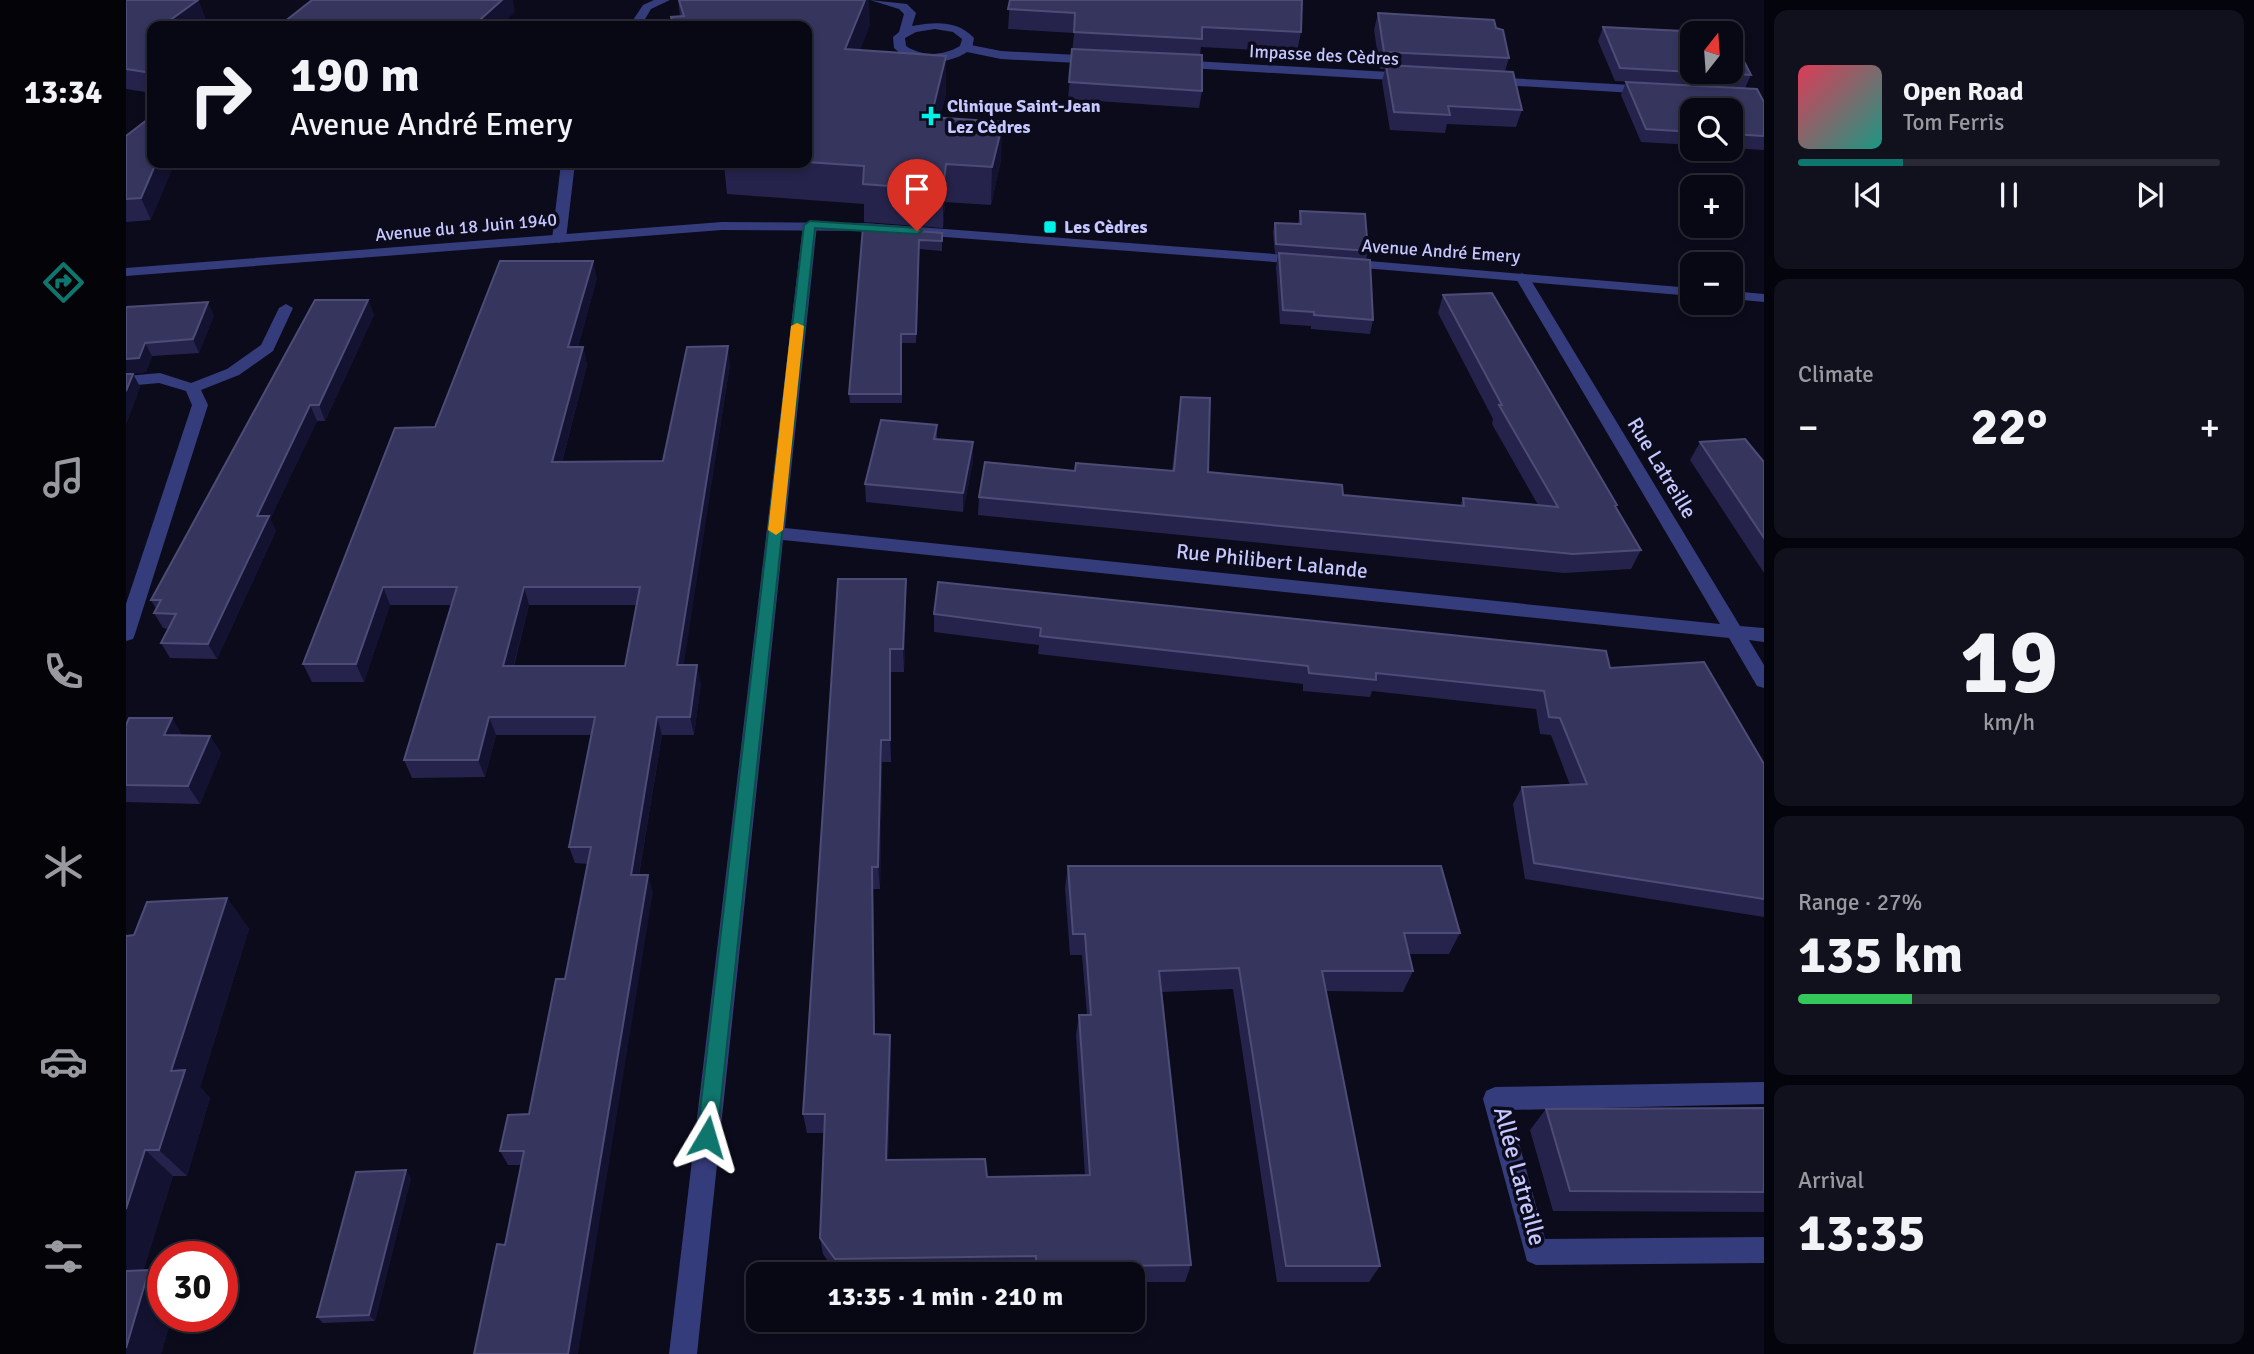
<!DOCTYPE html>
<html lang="en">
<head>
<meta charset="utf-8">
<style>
  :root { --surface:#080815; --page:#11111e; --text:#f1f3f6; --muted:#989aa0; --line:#292934; --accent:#0f766e }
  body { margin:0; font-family:Signika,sans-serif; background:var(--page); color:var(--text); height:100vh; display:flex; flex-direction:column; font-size:26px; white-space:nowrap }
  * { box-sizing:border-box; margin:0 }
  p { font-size:23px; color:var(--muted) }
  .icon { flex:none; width:38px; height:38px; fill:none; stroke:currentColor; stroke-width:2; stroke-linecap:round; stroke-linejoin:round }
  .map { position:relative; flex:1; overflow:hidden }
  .drawer { display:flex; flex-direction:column; gap:10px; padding:10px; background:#04040c; width:490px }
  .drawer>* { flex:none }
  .top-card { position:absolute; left:21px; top:21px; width:665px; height:147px; border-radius:14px; box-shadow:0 4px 10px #0003,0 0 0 2px var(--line); background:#080815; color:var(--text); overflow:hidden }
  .needle { width:46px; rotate:17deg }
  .buttons { position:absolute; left:1554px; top:21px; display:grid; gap:14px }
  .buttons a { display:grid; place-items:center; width:63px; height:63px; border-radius:14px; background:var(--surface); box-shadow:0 4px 10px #0003,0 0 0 2px var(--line); font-size:35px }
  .speed { position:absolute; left:21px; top:1241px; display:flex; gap:14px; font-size:35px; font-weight:700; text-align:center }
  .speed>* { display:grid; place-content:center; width:91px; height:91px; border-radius:50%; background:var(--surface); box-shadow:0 4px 10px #0003,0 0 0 2px var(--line); line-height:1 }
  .speed .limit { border:10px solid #d22; background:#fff; color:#111 }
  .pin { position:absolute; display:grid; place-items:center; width:60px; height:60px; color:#fff; margin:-72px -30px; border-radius:50% 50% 50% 0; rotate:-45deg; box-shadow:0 0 7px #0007 }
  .pin .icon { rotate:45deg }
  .me { position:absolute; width:77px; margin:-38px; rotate:7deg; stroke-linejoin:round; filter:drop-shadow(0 0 5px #0008) }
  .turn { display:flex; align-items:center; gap:24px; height:147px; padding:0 28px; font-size:32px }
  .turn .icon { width:91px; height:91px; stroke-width:2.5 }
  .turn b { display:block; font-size:49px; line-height:60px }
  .big { font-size:52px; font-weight:700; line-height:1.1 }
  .drawer .card { flex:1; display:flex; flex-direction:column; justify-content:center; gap:10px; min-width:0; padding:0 24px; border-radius:14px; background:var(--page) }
  .drawer .dial { align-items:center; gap:0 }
  .dial b { font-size:91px; line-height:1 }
  .song { display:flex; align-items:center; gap:21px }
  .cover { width:84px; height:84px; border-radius:10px; background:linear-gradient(135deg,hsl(350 70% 55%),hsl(170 70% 35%)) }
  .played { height:7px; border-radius:4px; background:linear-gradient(90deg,var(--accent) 25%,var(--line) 25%) }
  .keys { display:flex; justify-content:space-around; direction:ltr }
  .heat { display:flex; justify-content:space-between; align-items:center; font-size:38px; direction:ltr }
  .charge { height:10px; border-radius:5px; background:linear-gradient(90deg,#34c759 27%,var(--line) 0) }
  .trip { position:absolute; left:620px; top:1262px; width:399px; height:70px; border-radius:14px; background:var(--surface); box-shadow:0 4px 10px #0003,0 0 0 2px var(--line); font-weight:700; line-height:70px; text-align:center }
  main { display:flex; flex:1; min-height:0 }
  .dock { display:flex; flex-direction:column; width:126px; justify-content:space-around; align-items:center; background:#030308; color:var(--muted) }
  .dock .icon { width:49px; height:49px }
  .dock .selected { color:var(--accent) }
  .dock b { font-size:32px; color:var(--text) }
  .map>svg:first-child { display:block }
</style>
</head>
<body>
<main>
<nav class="dock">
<b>13:34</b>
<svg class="icon selected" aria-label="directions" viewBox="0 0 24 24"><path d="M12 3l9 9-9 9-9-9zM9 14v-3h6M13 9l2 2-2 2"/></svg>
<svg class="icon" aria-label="music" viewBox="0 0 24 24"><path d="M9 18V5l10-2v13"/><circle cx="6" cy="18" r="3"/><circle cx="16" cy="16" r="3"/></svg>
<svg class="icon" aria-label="phone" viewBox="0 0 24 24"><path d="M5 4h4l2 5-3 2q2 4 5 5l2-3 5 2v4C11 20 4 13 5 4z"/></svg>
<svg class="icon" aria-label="climate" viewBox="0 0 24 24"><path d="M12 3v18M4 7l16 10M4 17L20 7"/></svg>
<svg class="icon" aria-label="car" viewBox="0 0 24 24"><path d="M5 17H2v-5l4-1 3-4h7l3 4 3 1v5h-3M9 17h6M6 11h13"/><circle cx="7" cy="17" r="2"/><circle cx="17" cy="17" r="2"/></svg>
<svg class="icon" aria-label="filters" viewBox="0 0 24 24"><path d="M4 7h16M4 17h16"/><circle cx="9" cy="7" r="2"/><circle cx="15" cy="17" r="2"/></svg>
</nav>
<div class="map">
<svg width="1638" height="1354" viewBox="0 0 1638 1354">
  <rect width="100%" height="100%" fill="#0b0b1c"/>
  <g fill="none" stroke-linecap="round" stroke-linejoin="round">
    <path fill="#353c7b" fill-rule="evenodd" d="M 528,0 L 544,0 L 525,9 L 515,26 L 503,26 L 517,5 Z
      M 744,0 L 781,4 L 790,13 L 786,26 C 809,22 831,20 848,38 L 846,48 C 827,66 787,67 768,48 L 767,37 L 773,32 L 778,14 L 773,9 ZM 809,29 L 827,32 L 836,39 L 834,46 C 817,56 797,57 780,46 L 779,38 L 790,32 Z
      M 435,163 L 449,163 L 440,239 L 433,243 L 426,239 Z
      M 1638,1082 L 1638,1104 L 1384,1110 L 1419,1239 L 1638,1237 L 1638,1263 L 1410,1265 L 1401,1261 L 1357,1099 L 1360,1091 L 1369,1087 Z"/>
    <path fill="#353c7b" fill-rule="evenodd" d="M 840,44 L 875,51 L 971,56 L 977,60 L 971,64 L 875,59 L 836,51 L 834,48 Z
      M 1050,60 L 1282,73 L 1288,77 L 1282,81 L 1046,67 L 1046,61 Z
      M 1365,77 L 1523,86 L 1529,90 L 1523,94 L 1361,84 L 1361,78 Z
      M 684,221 L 691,225 L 659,528 L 1594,624 L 1389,277 L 1396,273 L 1403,277 L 1614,626 L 1638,628 L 1638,642 L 1623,640 L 1638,665 L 1638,688 L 1631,686 L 1603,638 L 657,540 L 571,1354 L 543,1354 L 677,225 Z
      M 160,304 L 167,308 L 147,351 L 113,375 L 75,390 L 82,405 L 9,634 L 7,639 L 0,641 L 0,604 L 66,405 L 60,391 L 33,383 L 0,386 L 0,376 L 34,373 L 65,383 L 101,369 L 135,345 L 153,308 Z"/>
    <path fill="#353c7b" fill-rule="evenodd" d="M 596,222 L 739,223 L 1175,256 L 1182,260 L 1175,264 L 739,231 L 596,230 L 0,276 L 0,268 Z
      M 1219,259 L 1566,288 L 1566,296 L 1214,266 L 1212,263 Z
      M 1605,291 L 1638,294 L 1638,302 L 1605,299 Z"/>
  </g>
  <path fill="#25234b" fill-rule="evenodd" d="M 0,0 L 72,0 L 80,20 L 26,26 L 26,93 L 0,89 Z
    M 552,0 L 744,24 L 734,50 L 820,56 L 820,93 L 814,118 L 875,160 L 865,205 L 819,202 L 817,228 L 738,222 L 738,204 L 601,194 L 598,165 L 568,163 L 681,163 L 681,26 L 546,26 L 545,17 L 554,16 Z
    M 884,0 L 1175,32 L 1171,52 L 1075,47 L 1074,55 L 1076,91 L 1073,108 L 942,99 L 948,33 L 882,29 Z
    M 1252,13 L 1370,28 L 1383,58 L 1379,71 L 1396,110 L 1390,127 L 1321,124 L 1319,133 L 1264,130 L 1256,82 L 1259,69 L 1254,69 L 1248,30 Z
    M 1477,27 L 1625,75 L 1619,88 L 1489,81 L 1472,41 Z
    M 1500,82 L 1638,102 L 1638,150 L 1605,148 L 1605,110 L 1566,110 L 1566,145 L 1515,142 L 1495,95 Z
    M 0,136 L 25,220 L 0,222 Z
    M 1174,211 L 1242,251 L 1240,260 L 1247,320 L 1244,334 L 1185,329 L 1185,326 L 1154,324 L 1150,267 L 1152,254 L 1149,254 L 1147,232 L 1149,223 L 1172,224 Z
    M 737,227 L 816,233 L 816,251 L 793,249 L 790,343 L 776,343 L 776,403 L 724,403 L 723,394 Z
    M 471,278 L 452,347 L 457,347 L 461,365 L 436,462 L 537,461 L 604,364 L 557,665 L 575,683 L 568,735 L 536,735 L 513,875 L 527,892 L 379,1245 L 396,1165 L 382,1165 L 374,1151 L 403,1114 L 439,979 L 462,864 L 449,863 L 443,847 L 465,735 L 370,735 L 359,777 L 286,778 L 278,760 L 326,605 L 264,605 L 238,682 L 186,682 L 177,664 ZM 403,605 L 511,605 L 499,666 L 388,666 Z
    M 1317,295 L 1490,508 L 1515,550 L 1505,569 L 1438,573 L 852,515 L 853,497 L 949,471 L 1046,470 L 1055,397 L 1082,472 L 1217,495 L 1334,506 L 1337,498 L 1412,505 L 1366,424 L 1367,419 L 1312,313 Z
    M 242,300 L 248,315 L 199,421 L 191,421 L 144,519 L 150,531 L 91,659 L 44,658 L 35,643 L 42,629 L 37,628 L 28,613 L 30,609 L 25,600 Z
    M 0,307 L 88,315 L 73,353 L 26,356 L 20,372 L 2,374 L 7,374 L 14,387 L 0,424 Z
    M 811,425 L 811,439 L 847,461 L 837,512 L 740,502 L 739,484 Z
    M 1574,442 L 1638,462 L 1638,573 L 1564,460 Z
    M 712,579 L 780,579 L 780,602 L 778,672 L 765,672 L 765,762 L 756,762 L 754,889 L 747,889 L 749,1034 L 765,1054 L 762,1160 L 861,1177 L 959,1176 L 950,1035 L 953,1015 L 961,1015 L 956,955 L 944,955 L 939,888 L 942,866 L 1334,933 L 1323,954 L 1283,954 L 1287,971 L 1277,992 L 1200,991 L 1254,1266 L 1243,1282 L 1151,1282 L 1107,989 L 1036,992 L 1065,1265 L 1059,1282 L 1006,1282 L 1006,1274 L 908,1274 L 908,1272 L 711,1274 L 697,1254 L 694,1238 L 699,1133 L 681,1133 L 677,1114 Z
    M 808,614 L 1484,668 L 1638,764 L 1638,917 L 1399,879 L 1387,804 L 1396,787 L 1444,785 L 1425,735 L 1414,734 L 1410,709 L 1246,691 L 1244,697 L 1177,691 L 1177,684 L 912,654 L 913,645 L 808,632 Z
    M 0,725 L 57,735 L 84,736 L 95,753 L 74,804 L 0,802 Z
    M 101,898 L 123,929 L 74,1087 L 84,1098 L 61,1176 L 47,1176 L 17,1271 L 46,1316 L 35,1354 L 0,1354 L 8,935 Z
    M 1638,1108 L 1638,1212 L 1427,1211 L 1404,1130 L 1420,1109 Z
    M 285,1178 L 249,1321 L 197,1323 L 191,1317 Z"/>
  <path fill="#131230" d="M 72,0 L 80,20 L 72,26 L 36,26 Z
    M 376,0 L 387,0 L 389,12 L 374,26 L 347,26 Z
    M 739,0 L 743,0 L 744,24 L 721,86 L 719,49 Z
    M 820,56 L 820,93 L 806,155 L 805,117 Z
    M 877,122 L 875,160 L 865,205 L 866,167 Z
    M 30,163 L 49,163 L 25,220 L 15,198 Z
    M 820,164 L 819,202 L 817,228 L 817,190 Z
    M 467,261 L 471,278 L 447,365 L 442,347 Z
    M 242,300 L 248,315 L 199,421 L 193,405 Z
    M 82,302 L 88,315 L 73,353 L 67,339 Z
    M 19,343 L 26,356 L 20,372 L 0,374 L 0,359 Z
    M 602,346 L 604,364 L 555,683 L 551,665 Z
    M 457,347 L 461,365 L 431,480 L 426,462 Z
    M 7,374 L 14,387 L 0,424 L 0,391 Z
    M 184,405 L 191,421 L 144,519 L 150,531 L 91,659 L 82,644 L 131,516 Z
    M 847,442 L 847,461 L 837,512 L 837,493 Z
    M 780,579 L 780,602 L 778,672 L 777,649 Z
    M 257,587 L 264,605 L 238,682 L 230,664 Z
    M 398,587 L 403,605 L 383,683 L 377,666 Z
    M 764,649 L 765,672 L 765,762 L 764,740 Z
    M 571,665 L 575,683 L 568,735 L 564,717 Z
    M 363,717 L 370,735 L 359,777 L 352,760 Z
    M 531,717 L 536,735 L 510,892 L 505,875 Z
    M 46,718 L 57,736 L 38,735 Z
    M 84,736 L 95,753 L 74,804 L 62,786 Z
    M 755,740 L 756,762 L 754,889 L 752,867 Z
    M 746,867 L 747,889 L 749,1054 L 748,1034 Z
    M 522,875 L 527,892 L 452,1354 L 442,1354 Z
    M 101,898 L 123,929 L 74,1087 L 84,1098 L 61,1176 L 33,1150 L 45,1071 Z
    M 764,1035 L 765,1054 L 761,1178 L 760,1160 Z
    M 19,1150 L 47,1176 L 10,1295 L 0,1288 L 0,1209 Z
    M 280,1170 L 285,1178 L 249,1321 L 243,1315 Z
    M 23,1270 L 37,1281 L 37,1316 L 46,1316 L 35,1354 L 0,1354 L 0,1348 Z"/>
  <path fill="#36355e" stroke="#4d4c77" stroke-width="2" fill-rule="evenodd" d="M 0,0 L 72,0 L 36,26 L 26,26 L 26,73 L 0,69 Z
    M 186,0 L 376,0 L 347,26 L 153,26 Z
    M 553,0 L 739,0 L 719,49 L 820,56 L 805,117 L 877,122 L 866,167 L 820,164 L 817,190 L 737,184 L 738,166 L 681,162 L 681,26 L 548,26 L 545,17 L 558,16 Z
    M 884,0 L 1176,0 L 1175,32 L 1076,27 L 1076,39 L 948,32 L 949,13 L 882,9 Z
    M 1252,13 L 1368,20 L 1370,28 L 1377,30 L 1383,58 L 1258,52 Z
    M 1477,27 L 1598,33 L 1566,33 L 1566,72 L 1494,68 Z
    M 1605,36 L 1625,75 L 1569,72 L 1605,72 Z
    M 946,49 L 1076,55 L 1076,91 L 943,82 Z
    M 1260,65 L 1387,72 L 1396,110 L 1322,106 L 1324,115 L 1268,112 Z
    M 1500,82 L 1631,89 L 1638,102 L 1638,136 L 1605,134 L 1605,110 L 1566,110 L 1566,132 L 1520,129 Z
    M 26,116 L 26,163 L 30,163 L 15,198 L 0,199 L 0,136 Z
    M 1174,211 L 1239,214 L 1242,251 L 1150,244 L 1149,223 L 1175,224 Z
    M 737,227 L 816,233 L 816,241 L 793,240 L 790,334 L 775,334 L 775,394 L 723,394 Z
    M 1153,253 L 1244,260 L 1247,320 L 1188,315 L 1188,312 L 1157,310 Z
    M 374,261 L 467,261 L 442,347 L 457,347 L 426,462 L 537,461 L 561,347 L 602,346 L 551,665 L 571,665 L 564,717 L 531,717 L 505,875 L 522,875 L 442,1354 L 348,1354 L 371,1244 L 379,1245 L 398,1151 L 374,1151 L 382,1115 L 403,1114 L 430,979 L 439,979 L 465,847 L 443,847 L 469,717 L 363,717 L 352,760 L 278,760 L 331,587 L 257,587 L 230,664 L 177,664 L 269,428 L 309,427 ZM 398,587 L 514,587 L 499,666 L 377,666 Z
    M 1366,293 L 1491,505 L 1489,506 L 1515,550 L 1447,554 L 853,497 L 859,462 L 949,471 L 950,463 L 1048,471 L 1055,397 L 1084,398 L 1082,472 L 1216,485 L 1217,495 L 1338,506 L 1337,498 L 1432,507 L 1373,405 L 1376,405 L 1317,295 Z
    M 189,300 L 242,300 L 193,405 L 184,405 L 131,516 L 143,516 L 82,644 L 35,643 L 50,614 L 28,613 L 35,600 L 25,600 Z
    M 82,302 L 67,339 L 19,343 L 13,358 L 0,359 L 0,307 Z
    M 0,374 L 7,374 L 0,391 Z
    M 755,420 L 811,425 L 808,439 L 847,442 L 837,493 L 739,484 Z
    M 1619,439 L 1638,462 L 1638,538 L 1574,442 Z
    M 712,579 L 780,579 L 777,649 L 764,649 L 764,740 L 755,740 L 752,867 L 746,867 L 748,1034 L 764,1035 L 760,1160 L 859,1159 L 861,1177 L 964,1175 L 953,1015 L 965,1015 L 959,934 L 947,934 L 942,866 L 1315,866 L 1334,933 L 1278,933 L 1287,971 L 1196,971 L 1254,1266 L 1160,1266 L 1113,968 L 1033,971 L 1065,1265 L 910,1267 L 910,1256 L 709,1259 L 694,1238 L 699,1114 L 677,1114 Z
    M 812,582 L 1480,651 L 1484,668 L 1578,662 L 1638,764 L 1638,899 L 1408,863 L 1396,787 L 1461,784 L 1434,718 L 1423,717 L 1418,691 L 1250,673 L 1250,680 L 1183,673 L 1182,666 L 914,636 L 915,628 L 808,614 Z
    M 3,718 L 46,718 L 38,735 L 84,736 L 62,786 L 0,785 L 0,725 Z
    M 101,898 L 45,1071 L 59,1070 L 33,1150 L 19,1150 L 0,1209 L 0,936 L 8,935 L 21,902 Z
    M 1638,1108 L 1638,1192 L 1444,1191 L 1420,1109 Z
    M 280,1170 L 243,1315 L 191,1317 L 230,1172 Z
    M 23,1270 L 0,1348 L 0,1271 Z"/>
  <path fill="#0f766e" stroke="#0a4d48" stroke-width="2" d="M 684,221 L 791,228 L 796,231 L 791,234 L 689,228 L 591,1137 L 588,1144 L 581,1147 L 574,1144 L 571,1137 L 678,225 Z"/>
  <path fill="#f59e0b" d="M 671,323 L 678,326 L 657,530 L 650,535 L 642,530 L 665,326 Z"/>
  <g fill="#00f1e8" stroke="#0b0b1c" stroke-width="2.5">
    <path d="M801.5 105.5h7v7h7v7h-7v7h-7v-7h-7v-7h7z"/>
    <rect x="917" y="220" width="14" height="14" rx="3.5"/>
  </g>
  <g text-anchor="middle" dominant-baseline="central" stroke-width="7" stroke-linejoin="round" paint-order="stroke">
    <g font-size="18" fill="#c6c7ff" stroke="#0b0b1c">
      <text transform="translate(1198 55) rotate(3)">Impasse des Cèdres</text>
      <text transform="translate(340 227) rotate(-5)">Avenue du 18 Juin 1940</text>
      <text transform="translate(1315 251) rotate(4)">Avenue André Emery</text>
    </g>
    <g font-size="18" font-weight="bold" fill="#c6c7ff" stroke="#0b0b1c" text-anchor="start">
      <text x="821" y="106">Clinique Saint-Jean<tspan x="821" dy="21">Lez Cèdres</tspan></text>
      <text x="938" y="227">Les Cèdres</text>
    </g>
    <g font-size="21" fill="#c6c7ff" stroke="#0b0b1c">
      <text transform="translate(1536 468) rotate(59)">Rue Latreille</text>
      <text transform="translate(1146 561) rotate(6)">Rue Philibert Lalande</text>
    </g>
    <g font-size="24" fill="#c6c7ff" stroke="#0b0b1c">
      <text transform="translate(1394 1176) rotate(75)">Allée Latreille</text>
    </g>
  </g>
</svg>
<div class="buttons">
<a><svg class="needle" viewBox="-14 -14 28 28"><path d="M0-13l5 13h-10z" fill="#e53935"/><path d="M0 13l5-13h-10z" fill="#989aa0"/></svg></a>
<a><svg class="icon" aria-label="search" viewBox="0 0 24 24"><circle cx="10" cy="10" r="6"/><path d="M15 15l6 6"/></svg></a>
<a>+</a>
<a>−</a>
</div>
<div class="speed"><div class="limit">30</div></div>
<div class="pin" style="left:791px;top:231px;background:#d93025"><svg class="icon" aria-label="arrive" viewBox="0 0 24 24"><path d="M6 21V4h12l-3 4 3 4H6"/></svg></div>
<svg class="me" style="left:581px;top:1137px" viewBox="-20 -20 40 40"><path d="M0-17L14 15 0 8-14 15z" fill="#0f766e" stroke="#fff" stroke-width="4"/></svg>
<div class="trip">13:35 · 1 min · 210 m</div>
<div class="top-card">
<div class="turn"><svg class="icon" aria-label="right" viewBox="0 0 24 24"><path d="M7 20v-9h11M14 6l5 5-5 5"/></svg><div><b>190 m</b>Avenue André Emery</div></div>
</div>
</div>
<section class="drawer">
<div class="card">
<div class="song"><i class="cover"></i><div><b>Open Road</b><p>Tom Ferris</p></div></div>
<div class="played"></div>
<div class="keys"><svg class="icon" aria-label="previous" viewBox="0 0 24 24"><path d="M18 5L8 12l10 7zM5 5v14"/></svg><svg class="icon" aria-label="pause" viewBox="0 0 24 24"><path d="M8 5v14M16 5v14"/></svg><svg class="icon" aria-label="next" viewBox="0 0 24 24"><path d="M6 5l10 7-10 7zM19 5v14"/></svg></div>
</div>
<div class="card"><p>Climate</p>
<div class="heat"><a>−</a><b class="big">22°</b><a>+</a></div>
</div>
<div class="card dial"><b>19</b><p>km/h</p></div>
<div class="card"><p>Range · 27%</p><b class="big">135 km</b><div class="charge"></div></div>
<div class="card"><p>Arrival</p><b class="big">13:35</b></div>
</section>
</main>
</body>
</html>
